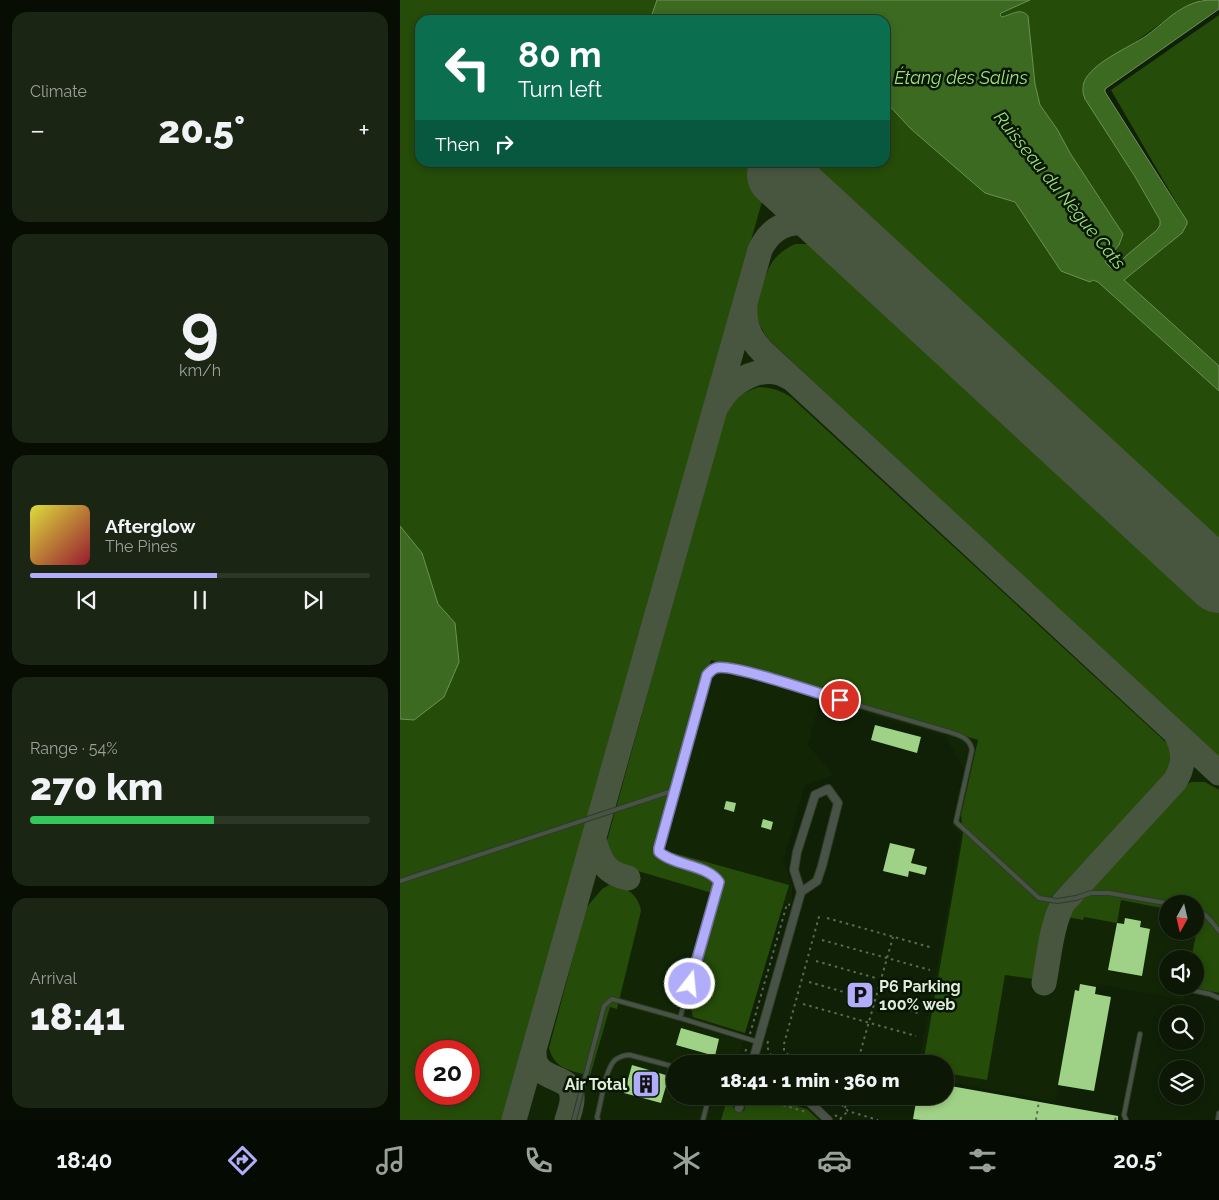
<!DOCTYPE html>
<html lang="en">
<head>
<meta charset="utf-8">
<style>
  :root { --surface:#0c1805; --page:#1a2513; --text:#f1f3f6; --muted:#9aa09a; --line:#2c3727; --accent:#b1adfa }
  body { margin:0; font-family:Raleway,sans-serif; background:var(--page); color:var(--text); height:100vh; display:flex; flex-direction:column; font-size:19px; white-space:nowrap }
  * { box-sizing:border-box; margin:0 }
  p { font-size:16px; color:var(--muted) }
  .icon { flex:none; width:28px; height:28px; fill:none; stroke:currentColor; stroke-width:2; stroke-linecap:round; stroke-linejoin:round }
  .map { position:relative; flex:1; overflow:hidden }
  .sheet { display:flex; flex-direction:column; gap:12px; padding:12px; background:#070d03; width:400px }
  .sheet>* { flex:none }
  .banner { position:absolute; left:15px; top:15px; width:475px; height:152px; border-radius:15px; box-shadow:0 2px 8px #0003,0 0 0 1px var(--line); background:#0b6e4f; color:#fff; overflow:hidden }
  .needle { width:32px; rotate:188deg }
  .tools { position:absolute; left:759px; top:895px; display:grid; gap:10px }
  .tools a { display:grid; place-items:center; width:45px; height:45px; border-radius:50%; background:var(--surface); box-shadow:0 2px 8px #0003,0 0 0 1px var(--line); font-size:25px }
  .speed { position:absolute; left:15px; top:1040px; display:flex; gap:10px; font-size:25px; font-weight:700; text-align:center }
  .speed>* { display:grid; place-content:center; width:65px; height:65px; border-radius:50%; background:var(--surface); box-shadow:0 2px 8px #0003,0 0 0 1px var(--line); line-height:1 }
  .speed .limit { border:8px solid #d22; background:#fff; color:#111 }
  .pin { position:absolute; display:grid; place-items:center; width:42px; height:42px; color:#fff; margin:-21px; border:2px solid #fff; border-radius:50%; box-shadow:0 1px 5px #0007 }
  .me { position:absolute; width:55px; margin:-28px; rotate:16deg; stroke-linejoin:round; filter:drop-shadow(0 0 4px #0008) }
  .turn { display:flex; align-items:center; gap:18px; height:105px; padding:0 20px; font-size:22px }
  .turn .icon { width:65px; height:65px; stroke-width:2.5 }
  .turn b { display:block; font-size:35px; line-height:42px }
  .then { display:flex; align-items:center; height:48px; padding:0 20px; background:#0003; gap:10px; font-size:19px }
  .big { font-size:38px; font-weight:800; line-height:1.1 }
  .sheet .card { flex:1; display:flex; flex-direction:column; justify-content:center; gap:8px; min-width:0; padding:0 18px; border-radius:15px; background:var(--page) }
  .sheet .dial { align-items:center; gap:0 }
  .dial b { font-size:65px; line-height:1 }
  .song { display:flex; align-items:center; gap:15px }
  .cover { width:60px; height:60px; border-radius:8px; background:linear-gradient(135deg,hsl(60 70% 55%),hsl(350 70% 35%)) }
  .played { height:5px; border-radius:2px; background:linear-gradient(90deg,var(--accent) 55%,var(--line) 55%) }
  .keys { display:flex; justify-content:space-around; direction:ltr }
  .heat { display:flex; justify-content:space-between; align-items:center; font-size:28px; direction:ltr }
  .charge { height:8px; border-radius:4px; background:linear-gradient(90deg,#34c759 54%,var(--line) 0) }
  .trip { position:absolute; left:266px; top:1055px; width:288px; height:50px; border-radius:25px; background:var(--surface); box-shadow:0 2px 8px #0003,0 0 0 1px var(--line); font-weight:800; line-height:50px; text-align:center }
  .dock { display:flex; height:80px; justify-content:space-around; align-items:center; background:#050a02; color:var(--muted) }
  .dock .icon { width:35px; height:35px }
  .dock .active { color:var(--accent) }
  .dock b { font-size:22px; color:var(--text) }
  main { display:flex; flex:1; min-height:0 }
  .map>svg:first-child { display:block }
</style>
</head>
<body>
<main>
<section class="sheet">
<div class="card"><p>Climate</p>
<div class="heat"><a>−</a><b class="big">20.5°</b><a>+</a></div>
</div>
<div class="card dial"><b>9</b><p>km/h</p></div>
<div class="card">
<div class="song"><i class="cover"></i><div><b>Afterglow</b><p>The Pines</p></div></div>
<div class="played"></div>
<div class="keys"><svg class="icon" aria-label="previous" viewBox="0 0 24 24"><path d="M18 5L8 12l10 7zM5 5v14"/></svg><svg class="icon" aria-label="pause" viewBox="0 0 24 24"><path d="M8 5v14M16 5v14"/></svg><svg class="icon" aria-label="next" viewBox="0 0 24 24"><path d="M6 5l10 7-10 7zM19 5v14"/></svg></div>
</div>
<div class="card"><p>Range · 54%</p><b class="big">270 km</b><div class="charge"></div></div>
<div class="card"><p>Arrival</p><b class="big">18:41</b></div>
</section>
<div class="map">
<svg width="819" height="1120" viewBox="0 0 819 1120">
  <rect width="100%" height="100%" fill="#102007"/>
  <path fill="#122606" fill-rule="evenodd" d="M 193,162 L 485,162 L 819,431 L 819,991 L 795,986 L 795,959 L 768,959 L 768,986 L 786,986 L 784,1000 L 697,984 L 695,994 L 711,997 L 694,1091 L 658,1085 L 655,1102 L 545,1081 L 545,1064 L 519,1064 L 561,835 L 552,825 L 564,769 L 545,736 L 420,700 L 408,745 L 433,775 L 405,785 L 383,861 L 392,885 L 392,904 L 382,904 L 337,1064 L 275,1064 L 275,1096 L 328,1096 L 321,1120 L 0,1120 L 174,641 ZM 768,904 L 795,904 L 795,931 L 768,931 ZM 26,1051 L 69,1051 L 69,1094 L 26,1094 Z"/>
  <path fill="#254c09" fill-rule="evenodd" d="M 0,0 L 257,0 L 250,20 L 20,20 L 20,162 L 391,163 L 365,191 L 102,1120 L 0,1120 L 0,719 L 14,720 L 55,623 L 38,604 L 22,553 L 0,526 ZM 26,1051 L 69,1051 L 69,1094 L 26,1094 Z
    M 630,0 L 802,0 L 782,8 L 686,78 L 682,88 L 760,220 L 760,226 L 757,230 L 727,255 L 713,270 L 704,262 L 719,245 L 723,234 L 670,153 L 657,129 L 640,105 L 635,84 L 628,16 L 614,13 L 602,17 L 600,15 L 601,13 Z
    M 819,15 L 819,366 L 724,280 L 769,244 L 787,221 L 711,90 Z
    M 485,101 L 511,129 L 585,193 L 615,202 L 661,271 L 698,282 L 819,391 L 819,551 L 398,163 L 485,162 Z
    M 395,244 L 411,244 L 429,250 L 819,610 L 819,759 L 368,339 C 362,330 357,321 356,311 C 356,305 359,297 361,292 C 367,268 372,255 395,244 Z
    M 359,387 C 372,388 381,390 392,398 L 770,746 L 772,765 L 767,775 L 651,897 L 644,918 L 633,979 L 605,975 L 587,1080 L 545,1073 L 545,1064 L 523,1064 L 562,841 L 563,833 L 561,815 L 578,740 L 311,660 L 263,850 L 389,885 L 345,1033 L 293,1017 L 290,1005 L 319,895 L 221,866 C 213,861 209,853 206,844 L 326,410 C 336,397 343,392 359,387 Z
    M 791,782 L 805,782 L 819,790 L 819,993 L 787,986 L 795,986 L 795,959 L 791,959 L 800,915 L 795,914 L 795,904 L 768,904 L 767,909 L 721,900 L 717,923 L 684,917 L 683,920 L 667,917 L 698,879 L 778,790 Z
    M 209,885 C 225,885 239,895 241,911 L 217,1009 L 210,1007 L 190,1076 C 170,1070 155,1070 149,1048 L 186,908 L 202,889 Z
    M 328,1096 L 336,1096 L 333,1108 L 344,1111 L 348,1096 L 362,1096 L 407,1109 L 419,1120 L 321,1120 Z"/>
  <path fill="#3c6a21" stroke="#6e9159" d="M 257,0 L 630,0 L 601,13 L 600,15 L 602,17 C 611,15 621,7 628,16 L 635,84 L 640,105 L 657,129 L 670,153 L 723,234 L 719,245 L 705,262 L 713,270 L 727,255 L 757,230 L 760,225 L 760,220 L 734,175 L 685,99 C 682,91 682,85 686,78 C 698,60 728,48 746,36 C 760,26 773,12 789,5 C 800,0 808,0 819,0 L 819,9 L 705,89 L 705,92 L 787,221 L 787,224 L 782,233 L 724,280 L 819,366 L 819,391 L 698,282 L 693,280 L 690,282 L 661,271 L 615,202 L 585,193 L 511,129 L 485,101 L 485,20 L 250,20 Z
    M 0,526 L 22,553 L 38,604 L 55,623 L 59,662 L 44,697 L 14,720 L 0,719 Z"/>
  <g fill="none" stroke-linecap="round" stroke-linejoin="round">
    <path stroke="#485640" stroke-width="25" d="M 345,308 C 344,325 350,339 362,351 L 819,773
      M 318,404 C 331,380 365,361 390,378
      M 194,840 C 200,861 205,873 228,878
      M 644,983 C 649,957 651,927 663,903 L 775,781 C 785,765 785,751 776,734
      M 134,1051 C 132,1083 172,1073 172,1096 C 173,1104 169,1113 167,1120
      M 114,1120 L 360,250 C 379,210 419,221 449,240"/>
    <path stroke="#485640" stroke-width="64" d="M 379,175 L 819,581"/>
  </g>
  <path fill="#9fd286" d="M 475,725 L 521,737 L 517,753 L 471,740 Z
    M 326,801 L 336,803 L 334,812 L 324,809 Z
    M 363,819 L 373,822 L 371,830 L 361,827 Z
    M 490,843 L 515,849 L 511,863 L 527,867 L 525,875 L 509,871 L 508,877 L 483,871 Z
    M 725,918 L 741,921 L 740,927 L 750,929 L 742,976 L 708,970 L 717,923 L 724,924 Z
    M 680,984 L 696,987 L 695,994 L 711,997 L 694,1091 L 658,1085 L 675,990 L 679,991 Z
    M 281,1028 L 319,1039 L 315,1056 L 276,1045 Z
    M 232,1065 L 269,1076 L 261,1103 L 224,1093 Z
    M 545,1085 L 718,1116 L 718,1120 L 521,1120 L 513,1119 L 517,1096 L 545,1096 Z"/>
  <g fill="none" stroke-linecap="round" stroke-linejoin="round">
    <defs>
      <path id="lane" d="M 0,881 L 275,790
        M 795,909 C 806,913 812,922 819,931
        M 786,989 L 810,994 L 819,998
        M 280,1018 L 358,1042
        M 381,1096 L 399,1101 L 405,1099
        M 174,1120 L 204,1006 L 212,999 L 280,1018 L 319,882 C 308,865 275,866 259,853 L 259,848 L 307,675 L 316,668 L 334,669 L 546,731 C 558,735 570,737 572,750 L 556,822 L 639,898 L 657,901 L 676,898 L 691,893 L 709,893 L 771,904
        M 198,1120 L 197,1117 C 201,1104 205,1069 215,1060 C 219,1057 225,1055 230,1055 L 275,1067
        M 303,1120 L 309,1096
        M 726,1120 L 724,1115 L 740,1034
        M 818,1120 L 819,1113"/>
      <path id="street" d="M 354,1058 L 364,1064
        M 352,1064 L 401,892 L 394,870 L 397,852 L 415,795 L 428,789 L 438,803 L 422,866 L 417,881 L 401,892
        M 403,1096 L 428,1120
        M 339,1108 L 343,1096"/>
    </defs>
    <use href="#lane" stroke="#2d3d25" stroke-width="6"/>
    <use href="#street" stroke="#2d3d25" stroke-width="10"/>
    <path stroke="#5b6a54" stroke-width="2" stroke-dasharray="2.5 4" stroke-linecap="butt" d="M 427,918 L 533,948
      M 422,940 L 530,970
      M 416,961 L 525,992
      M 409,982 L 521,1014
      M 403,1004 L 516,1036
      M 350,1034 L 387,904 L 390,905
      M 368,1041 C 366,1052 372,1057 380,1064
      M 417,1055 L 448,1064
      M 342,1064 L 347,1046
      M 398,1064 L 384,1051 L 384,1044 L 420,913
      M 457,1064 L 493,937
      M 352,1096 L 406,1112
      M 432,1096 L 448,1111 L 478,1120
      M 479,1096 L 487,1099
      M 445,1108 L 448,1096
      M 435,1115 L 441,1120
      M 440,1119 L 448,1111
      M 636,1120 L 639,1101
      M 715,1120 L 716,1117"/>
    <use href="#lane" stroke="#495246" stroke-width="4"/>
    <use href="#street" stroke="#495246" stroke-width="8"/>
  </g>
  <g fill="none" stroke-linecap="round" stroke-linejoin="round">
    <defs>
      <path id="route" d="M 290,984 L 319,882 C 308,865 275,866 259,852 L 259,848 L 307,675 C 310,672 312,669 316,668 C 330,663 420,694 440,700"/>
    </defs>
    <use href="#route" stroke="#7370a2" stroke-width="12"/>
    <use href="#route" stroke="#b1adfa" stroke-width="9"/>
  </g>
  <defs>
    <symbol id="parking-square" viewBox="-11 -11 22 22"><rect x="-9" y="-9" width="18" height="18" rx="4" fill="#b1adfa" stroke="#071701"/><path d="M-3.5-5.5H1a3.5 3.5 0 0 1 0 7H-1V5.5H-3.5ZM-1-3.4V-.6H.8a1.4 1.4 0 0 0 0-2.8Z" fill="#111"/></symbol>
    <symbol id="building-square" viewBox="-11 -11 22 22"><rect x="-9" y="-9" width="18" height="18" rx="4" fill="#b1adfa" stroke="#071701"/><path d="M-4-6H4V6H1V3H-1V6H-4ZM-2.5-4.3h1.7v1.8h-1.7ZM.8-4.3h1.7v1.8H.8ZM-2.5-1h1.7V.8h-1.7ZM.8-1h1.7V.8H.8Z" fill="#111"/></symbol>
  </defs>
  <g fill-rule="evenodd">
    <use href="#parking-square" x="444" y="979" width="32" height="32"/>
    <use href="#building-square" x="230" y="1068" width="32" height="32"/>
  </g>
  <g text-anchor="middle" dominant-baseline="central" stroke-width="5" stroke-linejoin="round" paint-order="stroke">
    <g font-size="16" font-weight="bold" fill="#e1ecdc" stroke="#071701" text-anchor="start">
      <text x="479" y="986">P6 Parking<tspan x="479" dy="18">100% web</tspan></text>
      <text x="227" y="1084" text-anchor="end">Air Total</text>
    </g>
    <g font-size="18" font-style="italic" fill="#9fdf7d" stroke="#071701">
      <text x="561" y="77">Étang des Salins</text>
      <text transform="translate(660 190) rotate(51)">Ruisseau du Nègue Cats</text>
    </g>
  </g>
</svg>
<div class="tools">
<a><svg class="needle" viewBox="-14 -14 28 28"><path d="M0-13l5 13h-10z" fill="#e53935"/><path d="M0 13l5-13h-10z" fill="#9aa09a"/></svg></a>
<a><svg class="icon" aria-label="sound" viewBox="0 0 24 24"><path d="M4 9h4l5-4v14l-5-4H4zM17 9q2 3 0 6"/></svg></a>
<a><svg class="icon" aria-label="search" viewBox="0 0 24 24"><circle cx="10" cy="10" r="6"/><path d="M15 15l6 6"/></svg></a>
<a><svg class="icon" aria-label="layers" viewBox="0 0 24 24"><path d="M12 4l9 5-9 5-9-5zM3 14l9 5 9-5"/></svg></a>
</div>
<div class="speed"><div class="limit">20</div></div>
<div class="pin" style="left:440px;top:700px;background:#d93025"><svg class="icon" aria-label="arrive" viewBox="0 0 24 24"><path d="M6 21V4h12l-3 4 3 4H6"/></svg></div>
<svg class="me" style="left:290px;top:984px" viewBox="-20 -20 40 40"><circle r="17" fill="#b1adfa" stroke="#fff" stroke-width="3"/><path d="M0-11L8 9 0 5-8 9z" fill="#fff"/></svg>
<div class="trip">18:41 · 1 min · 360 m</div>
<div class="banner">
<div class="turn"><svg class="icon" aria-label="left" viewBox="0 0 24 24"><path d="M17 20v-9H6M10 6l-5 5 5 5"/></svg><div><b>80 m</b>Turn left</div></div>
<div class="then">Then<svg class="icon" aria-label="right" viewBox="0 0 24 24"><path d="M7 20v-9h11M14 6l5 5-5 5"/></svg></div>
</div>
</div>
</main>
<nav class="dock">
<b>18:40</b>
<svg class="icon active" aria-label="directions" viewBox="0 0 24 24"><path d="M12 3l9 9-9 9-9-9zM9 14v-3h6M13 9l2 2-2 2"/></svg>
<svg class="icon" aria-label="music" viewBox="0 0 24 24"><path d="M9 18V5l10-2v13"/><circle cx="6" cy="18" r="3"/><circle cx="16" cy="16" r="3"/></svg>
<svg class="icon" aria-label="phone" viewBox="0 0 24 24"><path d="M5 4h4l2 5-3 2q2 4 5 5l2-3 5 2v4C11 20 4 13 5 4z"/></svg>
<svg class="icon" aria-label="climate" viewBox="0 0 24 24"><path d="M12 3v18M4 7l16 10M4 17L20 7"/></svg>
<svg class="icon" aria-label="car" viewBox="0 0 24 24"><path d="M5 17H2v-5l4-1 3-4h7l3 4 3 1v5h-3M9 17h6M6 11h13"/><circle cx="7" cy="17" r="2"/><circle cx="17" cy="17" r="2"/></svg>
<svg class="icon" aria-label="filters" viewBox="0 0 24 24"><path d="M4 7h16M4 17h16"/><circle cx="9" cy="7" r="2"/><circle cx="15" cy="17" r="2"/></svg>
<b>20.5°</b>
</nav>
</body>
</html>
